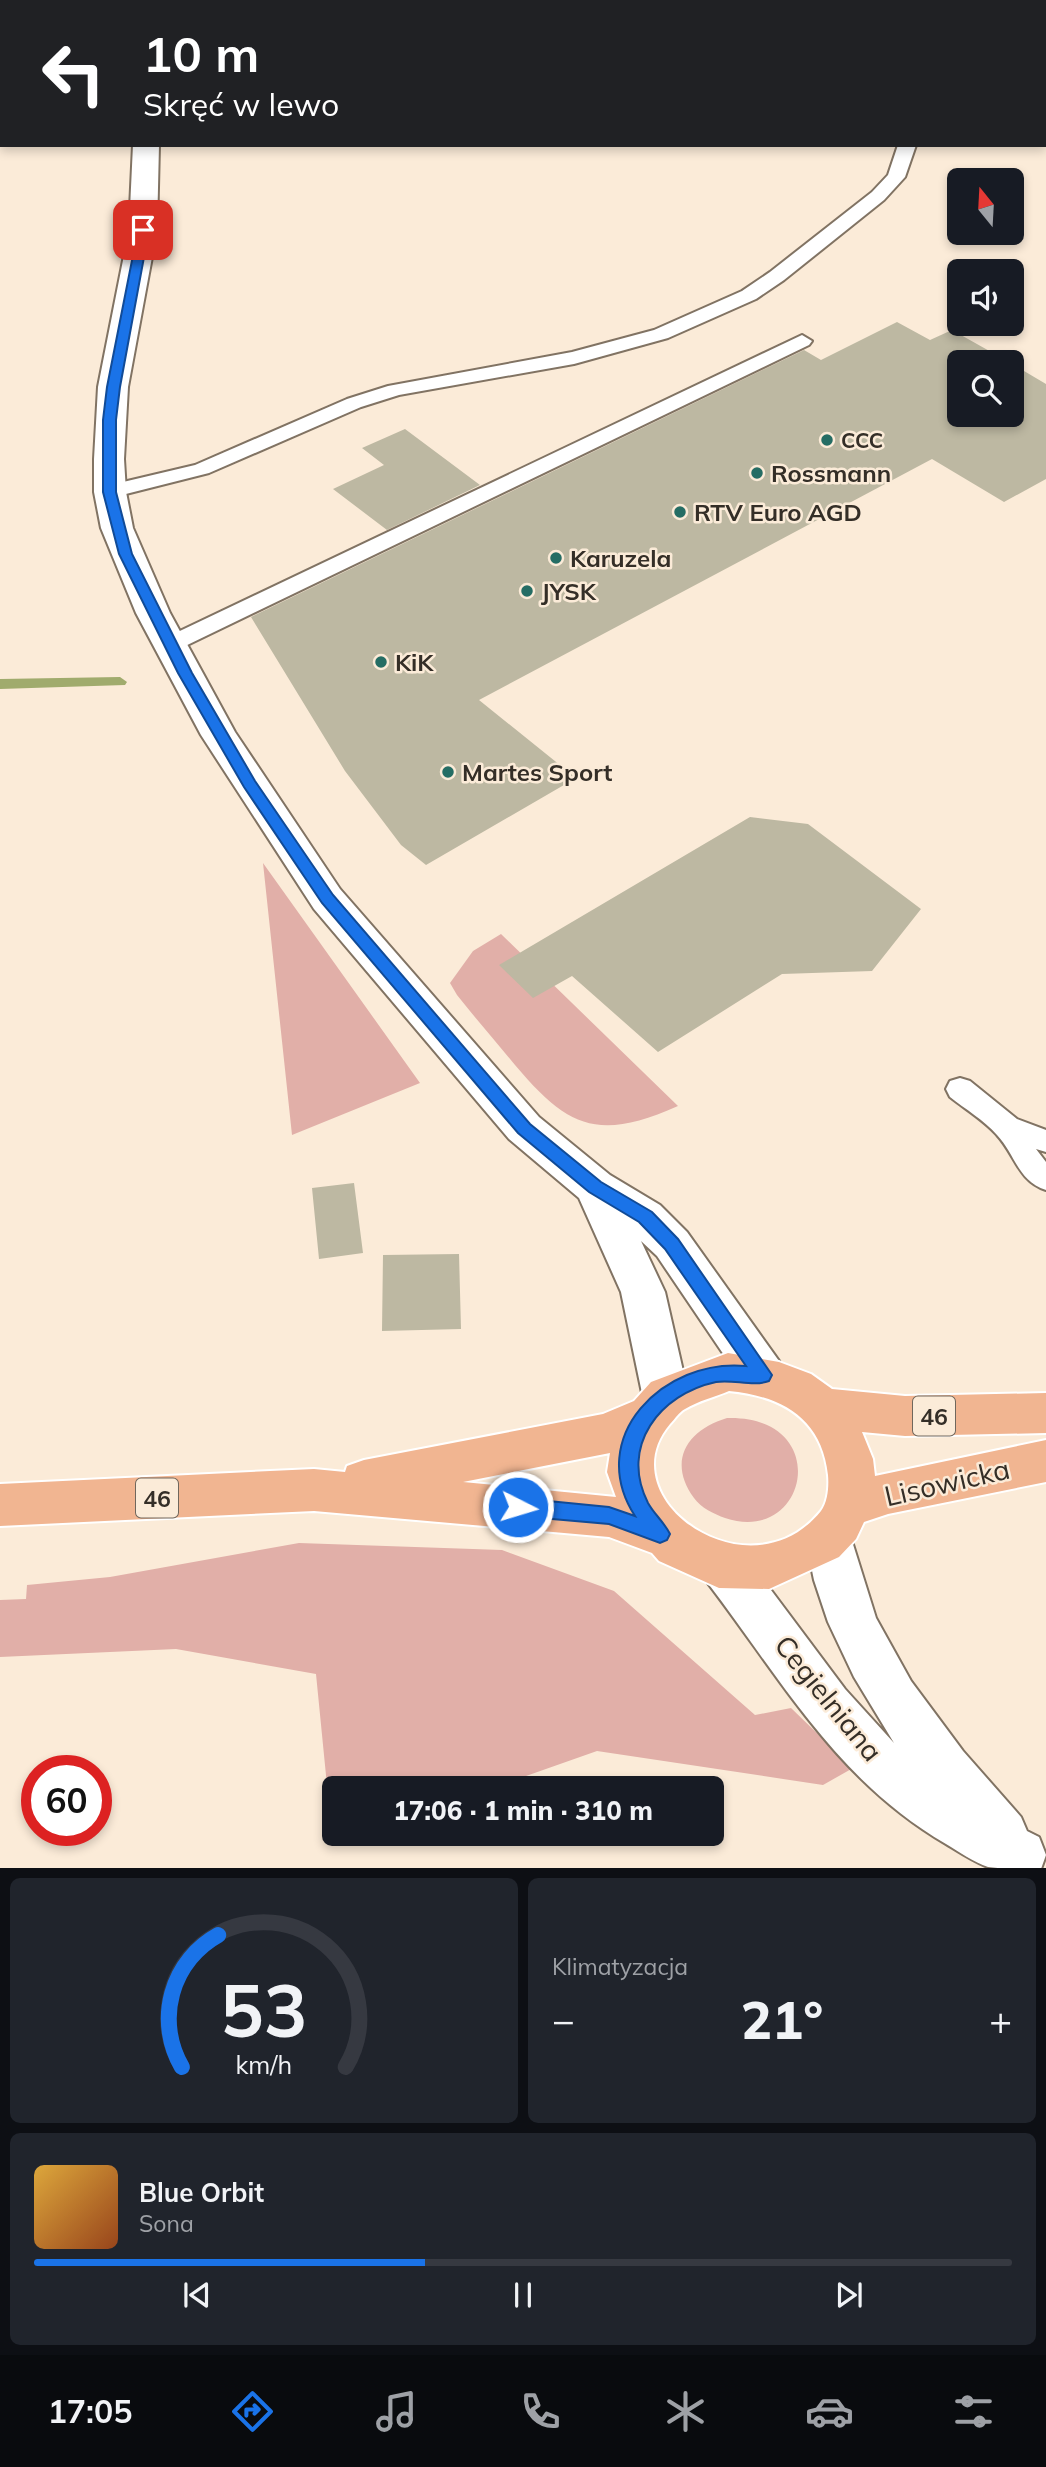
<!DOCTYPE html>
<html lang="pl">
<head>
<meta charset="utf-8">
<style>
  :root { --surface:#171b24; --page:#20242c; --text:#f1f3f6; --muted:#9ea1a6; --line:#363941; --accent:#1a73e8 }
  body { margin:0; font-family:Mulish,sans-serif; background:var(--page); color:var(--text); height:100vh; display:flex; flex-direction:column; font-size:26px; white-space:nowrap }
  * { box-sizing:border-box; margin:0 }
  p { font-size:23px; color:var(--muted) }
  .icon { flex:none; width:38px; height:38px; fill:none; stroke:currentColor; stroke-width:2; stroke-linecap:round; stroke-linejoin:round }
  .map { position:relative; height:1868px; overflow:hidden }
  .details { display:flex; flex-direction:column; gap:10px; padding:10px; background:#0d0f14; flex:1 }
  .details>* { flex:none }
  .banner { position:absolute; left:0px; top:0px; width:1046px; height:147px; box-shadow:0 4px 10px #0003; background:#202124; color:#fff; overflow:hidden }
  .needle { width:46px; rotate:342deg }
  .buttons { position:absolute; left:947px; top:168px; display:grid; gap:14px }
  .buttons a { display:grid; place-items:center; width:77px; height:77px; border-radius:10px; background:var(--surface); box-shadow:0 4px 10px #0003; font-size:35px }
  .speed { position:absolute; left:21px; top:1755px; display:flex; gap:14px; font-size:35px; font-weight:700; text-align:center }
  .speed>* { display:grid; place-content:center; width:91px; height:91px; border-radius:50%; background:var(--surface); box-shadow:0 4px 10px #0003; line-height:1 }
  .speed .limit { border:10px solid #d22; background:#fff; color:#111 }
  .pin { position:absolute; display:grid; place-items:center; width:60px; height:60px; color:#fff; margin:-30px; border-radius:14px; box-shadow:0 4px 10px #0006 }
  .me { position:absolute; width:77px; margin:-38px; rotate:95deg; stroke-linejoin:round; filter:drop-shadow(0 0 5px #0008) }
  .turn { display:flex; align-items:center; gap:24px; height:147px; padding:0 28px; font-size:32px }
  .turn .icon { width:91px; height:91px; stroke-width:2.5 }
  .turn b { display:block; font-size:49px; line-height:60px }
  .big { font-size:52px; font-weight:800; line-height:1.1 }
  .details .tile { flex:1; display:flex; flex-direction:column; justify-content:center; gap:10px; min-width:0; padding:0 24px; border-radius:10px; background:var(--page) }
  .details .dial { align-items:center; gap:0 }
  .dial svg { height:182px; overflow:visible; fill:none; stroke:var(--line); stroke-width:7; stroke-linecap:round; text-anchor:middle }
  .dial text { fill:var(--text); stroke:none }
  .song { display:flex; align-items:center; gap:21px }
  .cover { width:84px; height:84px; border-radius:10px; background:linear-gradient(135deg,hsl(40 70% 55%),hsl(20 70% 35%)) }
  .played { height:7px; border-radius:4px; background:linear-gradient(90deg,var(--accent) 40%,var(--line) 40%) }
  .keys { display:flex; justify-content:space-around; direction:ltr }
  .heat { display:flex; justify-content:space-between; align-items:center; font-size:38px; direction:ltr }
  .details .tiles { flex:1; display:grid; gap:10px; grid-template-columns:1fr 1fr }
  .tile:last-child { grid-column:span 2 }
  .trip { position:absolute; left:322px; top:1776px; width:402px; height:70px; border-radius:10px; background:var(--surface); box-shadow:0 4px 10px #0003; font-weight:800; line-height:70px; text-align:center }
  .tabs { display:flex; height:112px; justify-content:space-around; align-items:center; background:#090b0e; color:var(--muted) }
  .tabs .icon { width:49px; height:49px }
  .tabs .selected { color:var(--accent) }
  .tabs b { font-size:32px; color:var(--text) }
  .map>svg:first-child { display:block }
</style>
</head>
<body>
<div class="map">
<svg width="1046" height="1869" viewBox="0 0 1046 1869">
  <rect width="100%" height="100%" fill="#fbebd8"/>
  <path fill="#e1afa8" d="M 263,863 L 420,1083 L 292,1135 Z
    M 501,934 L 678,1106 C 599,1141 569,1129 515,1065 C 496,1042 476,1019 457,995 L 450,983 L 473,951 Z
    M 727,1418 C 834,1415 809,1546 725,1518 C 714,1514 701,1508 694,1498 C 667,1461 687,1430 727,1418 Z
    M 299,1543 L 502,1550 L 614,1591 L 755,1715 L 791,1708 L 853,1768 L 823,1785 L 597,1751 L 492,1788 L 334,1788 L 334,1834 L 366,1834 L 333,1846 L 316,1674 L 176,1649 L 0,1657 L 0,1600 L 26,1599 L 27,1585 L 110,1577 Z"/>
  <g fill="none" stroke-linecap="round" stroke-linejoin="round">
    <path fill="#a0ab6d" fill-rule="evenodd" d="M 120,677 L 127,682 L 125,685 L 0,689 L 0,679 Z"/>
  </g>
  <path fill="#bdb8a2" d="M 897,322 L 930,340 L 952,330 L 1009,362 L 959,362 L 959,415 L 1012,415 L 1012,364 L 1046,384 L 1046,479 L 1004,502 L 932,459 L 479,700 L 576,778 L 426,865 L 401,845 L 345,771 L 251,617 L 804,350 L 821,360 Z
    M 405,429 L 480,485 L 387,530 L 333,489 L 384,465 L 362,448 Z
    M 750,817 L 808,824 L 921,909 L 872,971 L 782,974 L 658,1052 L 572,976 L 533,998 L 499,965 Z
    M 354,1183 L 363,1253 L 319,1259 L 312,1188 Z
    M 459,1254 L 461,1329 L 382,1331 L 383,1255 Z"/>
  <g fill="none" stroke-linecap="round" stroke-linejoin="round">
    <defs>
      <path id="lane" d="M 965,0 L 982,0 L 964,2 Z
        M 990,0 L 1006,0 L 1007,2 L 991,2 Z
        M 1045,93 L 1046,93 L 1046,106 L 1045,106 Z
        M 898,145 L 916,145 L 905,177 L 884,200 L 784,280 L 756,299 L 668,338 L 574,364 L 399,395 L 361,407 L 209,473 L 110,498 L 99,492 L 102,487 L 195,465 L 347,399 L 388,386 L 572,352 L 654,330 L 742,291 L 770,272 L 872,192 L 888,175 Z
        M 802,335 L 812,341 L 809,345 L 179,649 L 163,649 L 159,644 L 163,639 Z
        M 960,1078 L 970,1081 L 1017,1119 L 1046,1130 L 1046,1152 L 1036,1149 L 1046,1162 L 1046,1190 C 1018,1181 1015,1154 997,1135 C 984,1120 965,1109 950,1097 L 946,1089 L 950,1081 Z"/>
      <path id="street" d="M 100,0 L 124,0 L 125,2 L 101,2 Z
        M 133,145 L 159,145 L 157,230 L 128,387 L 124,459 L 126,492 L 133,528 L 170,613 L 235,732 L 340,889 L 539,1117 L 610,1175 L 660,1205 L 687,1232 L 779,1361 L 786,1375 L 779,1389 L 763,1394 L 747,1389 L 657,1256 L 641,1241 L 665,1292 L 688,1393 L 681,1407 L 665,1413 L 649,1407 L 642,1393 L 621,1292 L 579,1198 L 509,1139 L 314,909 L 201,735 L 136,613 L 101,528 L 94,492 L 94,459 L 98,387 L 129,230 Z
        M 829,1515 L 846,1522 L 876,1618 L 911,1681 L 963,1751 L 1021,1817 L 1027,1831 L 1039,1837 L 1046,1855 L 1041,1869 C 1026,1869 1002,1869 988,1867 C 974,1862 959,1852 946,1844 C 836,1780 782,1680 707,1582 L 700,1566 L 707,1550 L 724,1544 L 741,1550 L 845,1689 L 894,1743 L 854,1677 L 828,1622 L 814,1580 L 805,1537 L 812,1522 Z"/>
      <path id="primary" d="M 728,1353 L 779,1362 L 811,1374 L 832,1389 L 905,1396 L 1046,1393 L 1046,1433 L 905,1436 L 862,1432 L 873,1459 L 875,1476 L 1046,1440 L 1046,1482 L 888,1514 L 864,1522 L 856,1539 L 839,1557 L 769,1589 L 719,1588 L 659,1561 L 652,1553 L 609,1537 L 314,1511 L 0,1526 L 0,1484 L 314,1469 L 345,1472 L 347,1466 L 364,1460 L 603,1414 L 634,1401 L 651,1382 ZM 729,1391 C 781,1396 822,1418 828,1475 C 829,1486 828,1502 821,1511 C 750,1599 606,1499 670,1424 C 675,1419 679,1412 685,1409 C 698,1401 715,1397 729,1391 ZM 610,1453 L 607,1472 L 616,1497 L 463,1482 Z"/>
    </defs>
    <use href="#lane" stroke="#817363" stroke-width="4"/>
    <use href="#street" stroke="#817363" stroke-width="4"/>
    <use href="#primary" stroke="#fff" stroke-width="4"/>
    <use href="#lane" fill="#fff" fill-rule="evenodd"/>
    <use href="#street" fill="#fff" fill-rule="evenodd"/>
    <use href="#primary" fill="#f1b591" fill-rule="evenodd"/>
  </g>
  <path fill="#1a73e8" stroke="#114b97" stroke-width="2" d="M 143,226 L 149,230 L 120,387 L 116,420 L 116,492 L 132,554 L 192,673 L 255,781 L 333,895 L 530,1124 L 601,1182 L 652,1212 L 678,1239 L 772,1375 L 769,1381 C 753,1387 733,1379 716,1382 C 660,1394 619,1446 648,1503 C 654,1514 664,1522 670,1534 L 667,1540 L 660,1543 L 609,1524 L 518,1516 L 511,1513 L 508,1507 L 511,1501 L 518,1498 L 609,1507 L 635,1516 C 584,1437 664,1358 746,1366 L 665,1249 L 639,1222 L 589,1192 L 518,1133 L 322,903 L 244,787 L 178,673 L 119,554 L 103,492 L 103,420 L 107,387 L 138,230 Z"/>
  <g fill="#256d64" stroke="#fbebd8" stroke-width="2.5">
    <circle cx="827" cy="440" r="7"/>
    <circle cx="757" cy="473" r="7"/>
    <circle cx="680" cy="512" r="7"/>
    <circle cx="556" cy="558" r="7"/>
    <circle cx="527" cy="591" r="7"/>
    <circle cx="381" cy="662" r="7"/>
    <circle cx="448" cy="772" r="7"/>
  </g>
  <g text-anchor="middle" dominant-baseline="central" stroke-width="5" stroke-linejoin="round" paint-order="stroke">
    <g font-size="21" font-weight="bold" fill="#342e27" stroke="#fbebd8" text-anchor="start">
      <text x="841" y="440">CCC</text>
    </g>
    <g fill="#fbebd8" stroke="#70675c" stroke-width="2">
      <rect x="913" y="1396.5" width="42" height="39" rx="5"/>
      <rect x="136" y="1478.5" width="42" height="39" rx="5"/>
    </g>
    <g font-size="23" font-weight="bold" fill="#342e27">
      <text x="934" y="1416">46</text>
      <text x="157" y="1498">46</text>
    </g>
    <g font-size="24" font-weight="bold" fill="#342e27" stroke="#fbebd8" text-anchor="start">
      <text x="771" y="473">Rossmann</text>
      <text x="694" y="512">RTV Euro AGD</text>
      <text x="570" y="558">Karuzela</text>
      <text x="541" y="591">JYSK</text>
      <text x="395" y="662">KiK</text>
      <text x="462" y="772">Martes Sport</text>
    </g>
    <g font-size="28" fill="#342e27" stroke="#fbebd8">
      <text transform="translate(947 1482) rotate(-13)">Lisowicka</text>
      <text transform="translate(829 1698) rotate(51)">Cegielniana</text>
    </g>
  </g>
</svg>
<div class="buttons">
<a><svg class="needle" viewBox="-14 -14 28 28"><path d="M0-13l5 13h-10z" fill="#e53935"/><path d="M0 13l5-13h-10z" fill="#9ea1a6"/></svg></a>
<a><svg class="icon" aria-label="sound" viewBox="0 0 24 24"><path d="M4 9h4l5-4v14l-5-4H4zM17 9q2 3 0 6"/></svg></a>
<a><svg class="icon" aria-label="search" viewBox="0 0 24 24"><circle cx="10" cy="10" r="6"/><path d="M15 15l6 6"/></svg></a>
</div>
<div class="speed"><div class="limit">60</div></div>
<div class="pin" style="left:143px;top:230px;background:#d93025"><svg class="icon" aria-label="arrive" viewBox="0 0 24 24"><path d="M6 21V4h12l-3 4 3 4H6"/></svg></div>
<svg class="me" style="left:518px;top:1507px" viewBox="-20 -20 40 40"><circle r="17" fill="#1a73e8" stroke="#fff" stroke-width="3"/><path d="M0-11L8 9 0 5-8 9z" fill="#fff"/></svg>
<div class="trip">17:06 · 1 min · 310 m</div>
<div class="banner">
<div class="turn"><svg class="icon" aria-label="left" viewBox="0 0 24 24"><path d="M17 20v-9H6M10 6l-5 5 5 5"/></svg><div><b>10 m</b>Skręć w lewo</div></div>
</div>
</div>
<section class="details">
<div class="tiles">
<div class="tile dial"><svg viewBox="0 0 100 80">
<path d="M14 69A42 42 0 1 1 86 69"/>
<path d="M14 69A42 42 0 0 1 30 11" stroke="#1a73e8"/>
<text x="50" y="56" font-size="32" font-weight="700">53</text>
<text x="50" y="72" font-size="11">km/h</text>
</svg></div>
<div class="tile"><p>Klimatyzacja</p>
<div class="heat"><a>−</a><b class="big">21°</b><a>+</a></div>
</div>
<div class="tile">
<div class="song"><i class="cover"></i><div><b>Blue Orbit</b><p>Sona</p></div></div>
<div class="played"></div>
<div class="keys"><svg class="icon" aria-label="previous" viewBox="0 0 24 24"><path d="M18 5L8 12l10 7zM5 5v14"/></svg><svg class="icon" aria-label="pause" viewBox="0 0 24 24"><path d="M8 5v14M16 5v14"/></svg><svg class="icon" aria-label="next" viewBox="0 0 24 24"><path d="M6 5l10 7-10 7zM19 5v14"/></svg></div>
</div>
</div>
</section>
<nav class="tabs">
<b>17:05</b>
<svg class="icon selected" aria-label="directions" viewBox="0 0 24 24"><path d="M12 3l9 9-9 9-9-9zM9 14v-3h6M13 9l2 2-2 2"/></svg>
<svg class="icon" aria-label="music" viewBox="0 0 24 24"><path d="M9 18V5l10-2v13"/><circle cx="6" cy="18" r="3"/><circle cx="16" cy="16" r="3"/></svg>
<svg class="icon" aria-label="phone" viewBox="0 0 24 24"><path d="M5 4h4l2 5-3 2q2 4 5 5l2-3 5 2v4C11 20 4 13 5 4z"/></svg>
<svg class="icon" aria-label="climate" viewBox="0 0 24 24"><path d="M12 3v18M4 7l16 10M4 17L20 7"/></svg>
<svg class="icon" aria-label="car" viewBox="0 0 24 24"><path d="M5 17H2v-5l4-1 3-4h7l3 4 3 1v5h-3M9 17h6M6 11h13"/><circle cx="7" cy="17" r="2"/><circle cx="17" cy="17" r="2"/></svg>
<svg class="icon" aria-label="filters" viewBox="0 0 24 24"><path d="M4 7h16M4 17h16"/><circle cx="9" cy="7" r="2"/><circle cx="15" cy="17" r="2"/></svg>
</nav>
</body>
</html>
